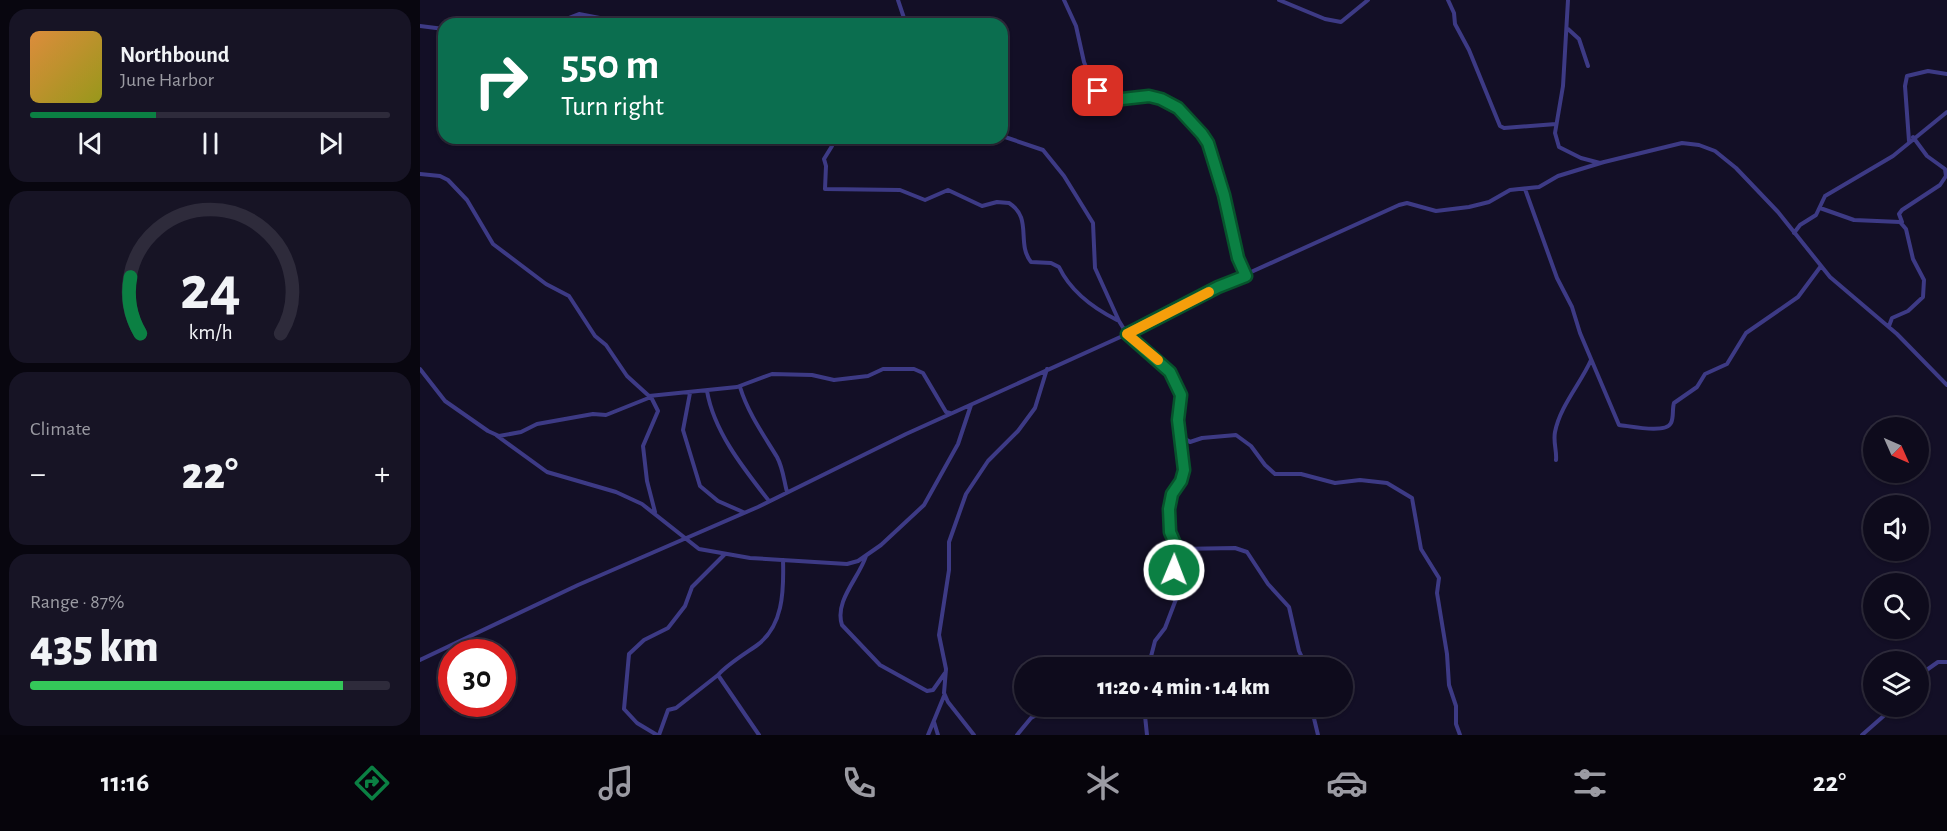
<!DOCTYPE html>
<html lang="en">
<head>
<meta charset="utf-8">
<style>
  :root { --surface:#0e0b1c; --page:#171425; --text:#f1f3f6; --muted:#9b9ba3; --line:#2e2b3b; --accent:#0b8043 }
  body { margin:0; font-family:"Alegreya Sans",sans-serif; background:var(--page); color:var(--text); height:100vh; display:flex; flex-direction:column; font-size:22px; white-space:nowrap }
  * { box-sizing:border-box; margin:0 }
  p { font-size:20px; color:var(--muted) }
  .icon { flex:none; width:33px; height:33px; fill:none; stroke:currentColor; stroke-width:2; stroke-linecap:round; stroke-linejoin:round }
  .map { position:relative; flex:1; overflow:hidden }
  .details { display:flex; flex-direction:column; gap:9px; padding:9px; background:#08060f; width:420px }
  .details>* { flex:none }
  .hud { position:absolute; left:18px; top:18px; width:570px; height:126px; border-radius:18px; box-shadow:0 2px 4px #0004,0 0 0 2px var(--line); background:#0b6e4f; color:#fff; overflow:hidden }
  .needle { width:39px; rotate:135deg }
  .fabs { position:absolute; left:1443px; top:417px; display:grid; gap:12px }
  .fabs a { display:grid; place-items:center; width:66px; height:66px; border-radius:50%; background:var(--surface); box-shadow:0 2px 4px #0004,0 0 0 2px var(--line); font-size:30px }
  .speed { position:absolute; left:18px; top:639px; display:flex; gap:12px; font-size:30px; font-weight:700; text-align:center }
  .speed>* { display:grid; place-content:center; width:78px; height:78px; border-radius:50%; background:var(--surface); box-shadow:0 2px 4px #0004,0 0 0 2px var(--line); line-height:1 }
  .speed .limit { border:9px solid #d22; background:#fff; color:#111 }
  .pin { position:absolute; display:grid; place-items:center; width:51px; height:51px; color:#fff; margin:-26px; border-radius:12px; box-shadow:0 3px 9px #0006 }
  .me { position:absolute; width:66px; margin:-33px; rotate:1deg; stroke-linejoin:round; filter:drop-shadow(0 0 4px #0008) }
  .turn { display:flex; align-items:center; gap:21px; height:126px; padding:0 24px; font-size:27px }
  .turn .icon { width:78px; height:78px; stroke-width:2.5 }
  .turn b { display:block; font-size:42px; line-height:51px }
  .big { font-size:45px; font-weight:800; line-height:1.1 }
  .details .card { flex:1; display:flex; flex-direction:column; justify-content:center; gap:9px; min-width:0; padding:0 21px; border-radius:18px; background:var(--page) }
  .details .dial { align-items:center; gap:0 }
  .dial svg { height:156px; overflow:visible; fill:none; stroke:var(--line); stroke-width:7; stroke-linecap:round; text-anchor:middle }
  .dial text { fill:var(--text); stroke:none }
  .song { display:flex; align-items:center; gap:18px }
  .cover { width:72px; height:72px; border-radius:9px; background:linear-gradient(135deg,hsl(30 70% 55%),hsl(60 70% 35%)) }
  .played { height:6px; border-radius:3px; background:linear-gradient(90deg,var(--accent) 35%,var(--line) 35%) }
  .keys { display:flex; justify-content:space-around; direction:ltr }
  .heat { display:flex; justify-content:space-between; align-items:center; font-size:33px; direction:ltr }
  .charge { height:9px; border-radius:4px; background:linear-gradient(90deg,#34c759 87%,var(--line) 0) }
  .trip { position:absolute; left:594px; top:657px; width:339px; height:60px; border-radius:30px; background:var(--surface); box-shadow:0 2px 4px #0004,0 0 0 2px var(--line); font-weight:800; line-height:60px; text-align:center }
  .menu { display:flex; height:96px; justify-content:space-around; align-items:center; background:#06040b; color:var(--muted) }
  .menu .icon { width:42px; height:42px }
  .menu .selected { color:var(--accent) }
  .menu b { font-size:27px; color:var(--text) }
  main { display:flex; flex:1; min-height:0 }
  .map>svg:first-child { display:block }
</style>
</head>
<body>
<main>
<section class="details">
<div class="card">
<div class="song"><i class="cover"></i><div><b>Northbound</b><p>June Harbor</p></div></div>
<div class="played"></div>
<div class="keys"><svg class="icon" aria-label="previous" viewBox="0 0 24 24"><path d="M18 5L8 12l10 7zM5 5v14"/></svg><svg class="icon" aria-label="pause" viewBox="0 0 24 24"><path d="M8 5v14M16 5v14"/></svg><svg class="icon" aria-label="next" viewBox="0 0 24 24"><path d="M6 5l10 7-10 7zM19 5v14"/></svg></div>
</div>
<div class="card dial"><svg viewBox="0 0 100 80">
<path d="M14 69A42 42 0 1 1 86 69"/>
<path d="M14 69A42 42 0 0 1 9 40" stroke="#0b8043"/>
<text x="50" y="56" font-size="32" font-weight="700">24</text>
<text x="50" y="72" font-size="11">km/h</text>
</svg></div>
<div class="card"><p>Climate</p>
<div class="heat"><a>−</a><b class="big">22°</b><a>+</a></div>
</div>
<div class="card"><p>Range · 87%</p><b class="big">435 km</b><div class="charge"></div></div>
</section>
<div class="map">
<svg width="1527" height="735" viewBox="0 0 1527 735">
  <rect width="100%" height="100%" fill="#130f26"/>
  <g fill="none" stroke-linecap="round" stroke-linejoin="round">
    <path stroke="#3d3a85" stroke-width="4" d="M 478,0 L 486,24
      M 644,0 L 656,26 L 664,62 L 675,89 L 702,99 L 727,96 L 742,99 L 758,108 L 782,134 L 788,143 L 804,195 L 818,258 L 826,276
      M 859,0 L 905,19 L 921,22 L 948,0
      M 1028,0 L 1034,13 L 1035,24 L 1049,50 L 1080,126 L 1084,128 L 1136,124
      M 1148,0 L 1143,86 L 1135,133 L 1139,147 L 1161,158 L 1180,163 L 1262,143 L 1279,145 L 1295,151 L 1316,168 L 1358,212 L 1410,277 L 1477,334 L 1527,385
      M 133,24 L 159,14 L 190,20 L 200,18 L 213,24
      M 0,26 L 24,29
      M 1148,29 L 1159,39 L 1168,66
      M 582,136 L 623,150 L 644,176 L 673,223 L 675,268 L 699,321 L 707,334 L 750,372 L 758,385 L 762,397 L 758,413 L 759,448 L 764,470 L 762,478 L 752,494 L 749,509 L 750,532 L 759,553 L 754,570 L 759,584 L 758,594 L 745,628 L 735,641 L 728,668
      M 409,138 L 412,146 L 404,159 L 406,166 L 405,189 L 480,190 L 505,200 L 528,190 L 562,206 L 577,202 L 589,203 C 613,218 596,243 611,262 L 631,263 L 639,267 C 650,290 673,308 697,320
      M 1489,141 L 1485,86 L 1487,76 L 1508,71 L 1527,74
      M 0,174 L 20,176 L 28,180 L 47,200 L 73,244 L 126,284 L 149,296 L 175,336 L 186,345 L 207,376 L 229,396 L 317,387 L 352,374 L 392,375 L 414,380 L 448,376 L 463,369 L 494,369 L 503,373 L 526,412 L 530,413
      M 1105,189 L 1137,278 L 1152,307 L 1160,333 L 1199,425 C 1210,426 1246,434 1251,423 C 1254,417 1252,409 1254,403 L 1277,387 L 1285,374 L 1307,364 L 1326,333 L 1378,297 L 1401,266
      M 1400,208 L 1434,220 L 1480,222 L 1486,229 L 1493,259 L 1504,280 L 1503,297 L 1488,311 L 1472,318 L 1469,326
      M 1482,222 L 1479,214 L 1482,210 L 1520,185 L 1526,176 L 1525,169 L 1507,156 L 1493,137
      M 1374,233 L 1380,225 L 1396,215 L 1405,196 L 1473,156 L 1527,112
      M 0,369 L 25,401 L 68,431 L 79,436 L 101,432 L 117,424 L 173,414 L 186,415 L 231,397 L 238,411 L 223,446 L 227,481 L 235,512
      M 320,387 C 328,413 343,434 357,457 C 363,468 364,481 367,492
      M 287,391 C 294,432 324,469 349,501
      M 270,393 L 263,430 L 280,486 L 298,501 L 323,512
      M 76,435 L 127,472 L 196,492 L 222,504 L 279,549 L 330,558 L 427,564 L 438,561 L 461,545 L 504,505 L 538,444 L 551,405
      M 759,435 L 770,442 L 782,438 L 816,435 L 831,446 L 845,465 L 855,474 L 881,474 L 915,483 L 940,480 L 967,483 L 992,498 L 1001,549 L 1019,578 L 1017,593 L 1027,654 L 1029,685 L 1036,706 L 1036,724 L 1040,735
      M 1136,460 C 1137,451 1133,442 1135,432 C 1140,406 1161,383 1171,360
      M 758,549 L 815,548 L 827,552 L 848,584 L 869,607 L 879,651 L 887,668
      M 446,556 C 439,578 414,601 422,625 L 460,665 L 507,691 L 513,690 L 525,673
      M 0,660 L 158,585 L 338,507 L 486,434 L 707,334 L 798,287 L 979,205 L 987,203 L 1016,211 L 1049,207 L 1069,202 L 1090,190 L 1119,187 L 1138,176 L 1184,162
      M 1498,676 L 1518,662 L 1527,662
      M 724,706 L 727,735
      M 891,706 L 898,735
      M 514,722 L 518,735
      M 237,735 L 217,723 L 204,709 L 209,654 L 224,640 L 248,628 L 265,606 L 272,587 L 304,555
      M 239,735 L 248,710 L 256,708 L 298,675
      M 339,735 L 298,675 C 308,664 323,655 336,646 C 363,627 364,592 363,560
      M 508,735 L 524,696
      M 554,735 L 528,702 L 524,693 L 526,669 L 519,635 L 529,570 L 529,542 L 546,494 L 568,461 L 598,431 L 615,408 L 627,369
      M 597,735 L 611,718 L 632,706
      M 1442,735 L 1475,706"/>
  </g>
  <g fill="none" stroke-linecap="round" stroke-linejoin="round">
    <defs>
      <path id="route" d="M 678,91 L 702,99 L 729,96 L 741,99 L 758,108 L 782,134 L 788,143 L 804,195 L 818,258 L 826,276 L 798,287 L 707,334 L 750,372 L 761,395 L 758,420 L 764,470 L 761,481 L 752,494 L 749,509 L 750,532 L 759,553 L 754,570"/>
    </defs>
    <use href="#route" stroke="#07532c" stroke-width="15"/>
    <use href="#route" stroke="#0b8043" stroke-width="10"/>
    <path stroke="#f59e0b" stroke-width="10" d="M 738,360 L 707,334 L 789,292"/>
  </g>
</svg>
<div class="fabs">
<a><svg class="needle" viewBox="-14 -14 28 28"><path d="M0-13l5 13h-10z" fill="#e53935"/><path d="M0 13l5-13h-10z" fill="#9b9ba3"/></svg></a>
<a><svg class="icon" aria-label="sound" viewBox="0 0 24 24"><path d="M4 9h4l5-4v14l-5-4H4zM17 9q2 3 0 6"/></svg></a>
<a><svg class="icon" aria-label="search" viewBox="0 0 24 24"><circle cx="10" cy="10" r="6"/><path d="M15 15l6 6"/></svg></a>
<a><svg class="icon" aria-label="layers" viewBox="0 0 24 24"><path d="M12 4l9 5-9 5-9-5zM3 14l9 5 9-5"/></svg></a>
</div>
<div class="speed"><div class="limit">30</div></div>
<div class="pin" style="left:678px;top:91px;background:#d93025"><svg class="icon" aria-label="arrive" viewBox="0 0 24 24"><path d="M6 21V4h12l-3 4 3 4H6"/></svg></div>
<svg class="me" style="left:754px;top:570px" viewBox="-20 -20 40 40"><circle r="17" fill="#0b8043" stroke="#fff" stroke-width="3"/><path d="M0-11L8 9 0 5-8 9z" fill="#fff"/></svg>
<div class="trip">11:20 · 4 min · 1.4 km</div>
<div class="hud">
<div class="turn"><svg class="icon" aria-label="right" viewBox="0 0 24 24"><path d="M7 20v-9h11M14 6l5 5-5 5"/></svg><div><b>550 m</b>Turn right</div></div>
</div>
</div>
</main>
<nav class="menu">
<b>11:16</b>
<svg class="icon selected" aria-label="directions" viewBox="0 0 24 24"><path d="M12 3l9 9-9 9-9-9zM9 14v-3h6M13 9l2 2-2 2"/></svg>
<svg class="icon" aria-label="music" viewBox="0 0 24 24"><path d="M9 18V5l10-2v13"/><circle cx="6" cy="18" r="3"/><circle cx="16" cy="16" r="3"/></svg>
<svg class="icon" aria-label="phone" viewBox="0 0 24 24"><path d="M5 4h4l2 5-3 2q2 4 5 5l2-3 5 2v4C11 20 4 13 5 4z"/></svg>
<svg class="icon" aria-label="climate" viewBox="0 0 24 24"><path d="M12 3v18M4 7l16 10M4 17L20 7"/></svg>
<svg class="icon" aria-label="car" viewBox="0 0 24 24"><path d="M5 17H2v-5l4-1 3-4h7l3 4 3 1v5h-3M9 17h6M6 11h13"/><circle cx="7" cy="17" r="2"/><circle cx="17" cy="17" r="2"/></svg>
<svg class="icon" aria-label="filters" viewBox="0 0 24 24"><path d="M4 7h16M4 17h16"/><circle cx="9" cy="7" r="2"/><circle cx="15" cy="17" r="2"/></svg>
<b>22°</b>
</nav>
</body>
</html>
